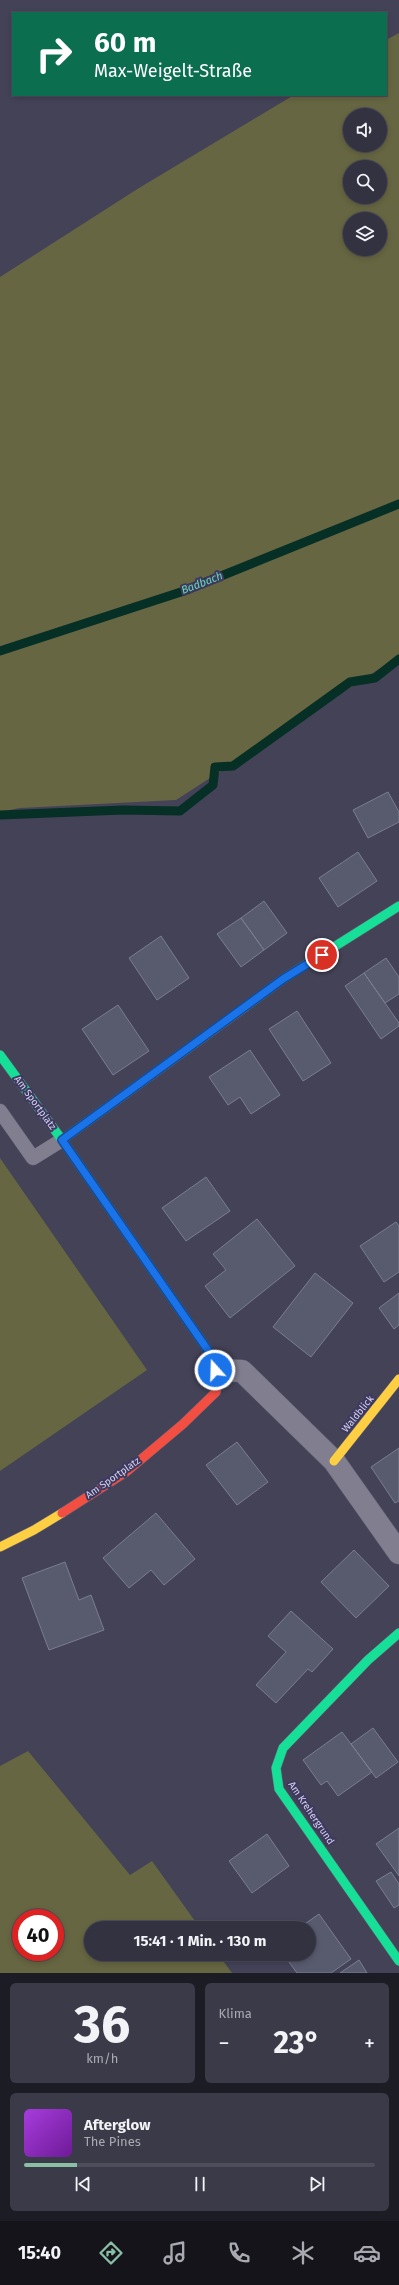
<!DOCTYPE html>
<html lang="de">
<head>
<meta charset="utf-8">
<style>
  :root { --surface:#333241; --page:#3b3a48; --text:#f1f3f6; --muted:#a9aab1; --line:#4e4d5a; --accent:#8abfa5 }
  body { margin:0; font-family:"Fira Sans",sans-serif; background:var(--page); color:var(--text); height:100vh; display:flex; flex-direction:column; font-size:15px; white-space:nowrap }
  * { box-sizing:border-box; margin:0 }
  p { font-size:13px; color:var(--muted) }
  .icon { flex:none; width:22px; height:22px; fill:none; stroke:currentColor; stroke-width:2; stroke-linecap:round; stroke-linejoin:round }
  .map { position:relative; height:1973px; overflow:hidden }
  .sheet { display:flex; flex-direction:column; gap:10px; padding:10px; background:#1c1c24; flex:1 }
  .sheet>* { flex:none }
  .guide { position:absolute; left:12px; top:12px; width:375px; height:84px; border-radius:0px; box-shadow:0 2px 6px #0003,0 0 0 1px var(--line); background:#0b6e4f; color:#fff; overflow:hidden }
  .controls { position:absolute; left:343px; top:108px; display:grid; gap:8px }
  .controls a { display:grid; place-items:center; width:44px; height:44px; border-radius:50%; background:var(--surface); box-shadow:0 2px 6px #0003,0 0 0 1px var(--line); font-size:20px }
  .speed { position:absolute; left:12px; top:1909px; display:flex; gap:8px; font-size:20px; font-weight:700; text-align:center }
  .speed>* { display:grid; place-content:center; width:52px; height:52px; border-radius:50%; background:var(--surface); box-shadow:0 2px 6px #0003,0 0 0 1px var(--line); line-height:1 }
  .speed .limit { border:6px solid #d22; background:#fff; color:#111 }
  .pin { position:absolute; display:grid; place-items:center; width:34px; height:34px; color:#fff; margin:-17px; border:2px solid #fff; border-radius:50%; box-shadow:0 1px 4px #0007 }
  .me { position:absolute; width:44px; margin:-22px; rotate:340deg; stroke-linejoin:round; filter:drop-shadow(0 0 3px #0008) }
  .turn { display:flex; align-items:center; gap:14px; height:84px; padding:0 16px; font-size:18px }
  .turn .icon { width:52px; height:52px; stroke-width:2.5 }
  .turn b { display:block; font-size:28px; line-height:34px }
  .big { font-size:30px; font-weight:700; line-height:1.1 }
  .sheet .tile { flex:1; display:flex; flex-direction:column; justify-content:center; gap:6px; min-width:0; padding:0 14px; border-radius:6px; background:var(--page) }
  .sheet .dial { align-items:center; gap:0 }
  .dial b { font-size:52px; line-height:1 }
  .song { display:flex; align-items:center; gap:12px }
  .cover { width:48px; height:48px; border-radius:6px; background:linear-gradient(135deg,hsl(280 70% 55%),hsl(280 70% 35%)) }
  .played { height:4px; border-radius:2px; background:linear-gradient(90deg,var(--accent) 15%,var(--line) 15%) }
  .keys { display:flex; justify-content:space-around; direction:ltr }
  .heat { display:flex; justify-content:space-between; align-items:center; font-size:22px; direction:ltr }
  .sheet .tiles { flex:1; display:grid; gap:10px; grid-template-columns:1fr 1fr }
  .tile:last-child { grid-column:span 2 }
  .trip { position:absolute; left:84px; top:1921px; width:232px; height:40px; border-radius:20px; background:var(--surface); box-shadow:0 2px 6px #0003,0 0 0 1px var(--line); font-weight:700; line-height:40px; text-align:center }
  .tab-bar { display:flex; height:64px; justify-content:space-around; align-items:center; background:#14141a; color:var(--muted) }
  .tab-bar .icon { width:28px; height:28px }
  .tab-bar .on { color:var(--accent) }
  .tab-bar b { font-size:18px; color:var(--text) }
  .map>svg:first-child { display:block }
</style>
</head>
<body>
<div class="map">
<svg width="399" height="1973" viewBox="0 0 399 1973">
  <rect width="100%" height="100%" fill="#444257"/>
  <path fill="#676642" fill-rule="evenodd" d="M 399,33 L 399,656 L 176,800 L 20,808 L 0,812 L 0,277 L 139,188 L 294,95 L 386,95 L 386,40 ZM 350,115 L 380,115 L 380,145 L 350,145 ZM 350,167 L 380,167 L 380,197 L 350,197 ZM 350,219 L 380,219 L 380,249 L 350,249 Z
    M 0,1158 L 147,1370 L 0,1471 Z
    M 28,1751 L 130,1875 L 152,1861 L 200,1928 L 91,1928 L 91,1954 L 218,1954 L 232,1973 L 0,1973 L 0,1766 ZM 21,1918 L 55,1918 L 55,1952 L 21,1952 Z"/>
  <g fill="none" stroke-linecap="round" stroke-linejoin="round">
    <path stroke="#062f25" stroke-width="9" d="M 0,651 L 184,591 L 399,504
      M 0,815 L 123,810 L 180,811 L 213,785 L 215,767 L 233,766 L 350,682 L 375,678 L 399,659"/>
  </g>
  <path fill="#585a6e" stroke="#7b7d90" d="M 388,792 L 399,812 L 399,822 L 368,838 L 353,810 Z
    M 358,852 L 377,881 L 338,907 L 319,878 Z
    M 264,901 L 287,933 L 264,950 L 241,918 Z
    M 241,918 L 264,950 L 241,967 L 217,934 Z
    M 161,936 L 189,978 L 157,1000 L 129,958 Z
    M 386,958 L 399,977 L 399,994 L 385,1003 L 364,973 Z
    M 364,973 L 399,1023 L 399,1026 L 381,1039 L 345,986 Z
    M 118,1005 L 149,1051 L 113,1075 L 82,1029 Z
    M 297,1011 L 331,1063 L 303,1081 L 269,1029 Z
    M 250,1050 L 280,1095 L 251,1114 L 240,1097 L 228,1105 L 209,1077 Z
    M 206,1177 L 230,1211 L 186,1241 L 162,1208 Z
    M 257,1219 L 295,1266 L 230,1318 L 205,1286 L 226,1270 L 213,1254 Z
    M 396,1222 L 399,1226 L 399,1272 L 384,1282 L 360,1246 Z
    M 315,1273 L 353,1303 L 311,1357 L 273,1327 Z
    M 399,1293 L 399,1325 L 394,1329 L 379,1308 Z
    M 237,1442 L 268,1482 L 237,1505 L 206,1465 Z
    M 399,1448 L 399,1501 L 395,1503 L 371,1467 Z
    M 156,1513 L 195,1559 L 164,1585 L 151,1570 L 129,1588 L 103,1558 Z
    M 354,1550 L 389,1586 L 356,1618 L 321,1582 Z
    M 65,1562 L 79,1600 L 91,1595 L 104,1630 L 49,1650 L 22,1578 Z
    M 291,1611 L 333,1649 L 312,1672 L 308,1669 L 276,1703 L 256,1685 L 286,1652 L 268,1636 Z
    M 373,1728 L 398,1762 L 376,1778 L 351,1744 Z
    M 342,1732 L 372,1772 L 338,1796 L 327,1781 L 321,1785 L 303,1760 Z
    M 399,1828 L 399,1876 L 376,1844 Z
    M 267,1834 L 289,1866 L 252,1893 L 229,1861 Z
    M 391,1872 L 399,1884 L 399,1905 L 394,1908 L 376,1881 Z
    M 319,1914 L 351,1959 L 331,1973 L 297,1973 L 283,1954 L 309,1954 L 309,1928 L 299,1928 Z
    M 359,1960 L 367,1973 L 340,1973 Z"/>
  <g fill="none" stroke-linecap="round" stroke-linejoin="round">
    <defs>
      <path id="lane" d="M 0,1111 L 33,1158 L 62,1140"/>
      <path id="street" d="M 215,1370 L 242,1371 L 334,1461 L 399,1553"/>
      <path id="fast" d="M 245,1007 L 283,979 L 399,906
        M 0,1055 L 62,1140 L 214,1359 L 217,1384
        M 399,1633 L 368,1660 L 283,1748 L 276,1768 L 279,1789 L 399,1961"/>
      <path id="slow" d="M 62,1140 L 245,1007
        M 334,1461 L 399,1379
        M 0,1547 L 34,1530 L 62,1513"/>
      <path id="jam" d="M 62,1513 L 126,1472 L 183,1424 L 216,1392 L 217,1384"/>
    </defs>
    <use href="#lane" stroke="#636174" stroke-width="15"/>
    <use href="#street" stroke="#636174" stroke-width="23"/>
    <use href="#fast" stroke="#636174" stroke-width="10"/>
    <use href="#slow" stroke="#636174" stroke-width="10"/>
    <use href="#jam" stroke="#636174" stroke-width="10"/>
    <use href="#lane" stroke="#807e8f" stroke-width="14"/>
    <use href="#street" stroke="#807e8f" stroke-width="22"/>
    <use href="#fast" stroke="#16e098" stroke-width="9"/>
    <use href="#slow" stroke="#ffcf43" stroke-width="9"/>
    <use href="#jam" stroke="#f24e42" stroke-width="9"/>
  </g>
  <g fill="none" stroke-linecap="round" stroke-linejoin="round">
    <defs>
      <path id="route" d="M 215,1370 L 214,1359 L 62,1140 L 283,979 L 322,955"/>
    </defs>
    <use href="#route" stroke="#114b97" stroke-width="10"/>
    <use href="#route" stroke="#1a73e8" stroke-width="7"/>
  </g>
  <g text-anchor="middle" dominant-baseline="central" stroke-width="4" stroke-linejoin="round" paint-order="stroke">
    <g font-size="10" fill="#d5d3ec" stroke="#3e3960">
      <text transform="translate(35 1103) rotate(54)">Am Sportplatz</text>
      <text transform="translate(358 1414) rotate(-51)">Waldblick</text>
      <text transform="translate(113 1478) rotate(-35)">Am Sportplatz</text>
      <text transform="translate(311 1813) rotate(56)">Am Krehergrund</text>
    </g>
    <g font-size="11" font-style="italic" fill="#67dab3" stroke="#3e3960">
      <text transform="translate(202 583) rotate(-21)">Badbach</text>
    </g>
  </g>
</svg>
<div class="controls">
<a><svg class="icon" aria-label="sound" viewBox="0 0 24 24"><path d="M4 9h4l5-4v14l-5-4H4zM17 9q2 3 0 6"/></svg></a>
<a><svg class="icon" aria-label="search" viewBox="0 0 24 24"><circle cx="10" cy="10" r="6"/><path d="M15 15l6 6"/></svg></a>
<a><svg class="icon" aria-label="layers" viewBox="0 0 24 24"><path d="M12 4l9 5-9 5-9-5zM3 14l9 5 9-5"/></svg></a>
</div>
<div class="speed"><div class="limit">40</div></div>
<div class="pin" style="left:322px;top:955px;background:#d93025"><svg class="icon" aria-label="arrive" viewBox="0 0 24 24"><path d="M6 21V4h12l-3 4 3 4H6"/></svg></div>
<svg class="me" style="left:215px;top:1370px" viewBox="-20 -20 40 40"><circle r="17" fill="#1a73e8" stroke="#fff" stroke-width="3"/><path d="M0-11L8 9 0 5-8 9z" fill="#fff"/></svg>
<div class="trip">15:41 · 1 Min. · 130 m</div>
<div class="guide">
<div class="turn"><svg class="icon" aria-label="right" viewBox="0 0 24 24"><path d="M7 20v-9h11M14 6l5 5-5 5"/></svg><div><b>60 m</b>Max-Weigelt-Straße</div></div>
</div>
</div>
<section class="sheet">
<div class="tiles">
<div class="tile dial"><b>36</b><p>km/h</p></div>
<div class="tile"><p>Klima</p>
<div class="heat"><a>−</a><b class="big">23°</b><a>+</a></div>
</div>
<div class="tile">
<div class="song"><i class="cover"></i><div><b>Afterglow</b><p>The Pines</p></div></div>
<div class="played"></div>
<div class="keys"><svg class="icon" aria-label="previous" viewBox="0 0 24 24"><path d="M18 5L8 12l10 7zM5 5v14"/></svg><svg class="icon" aria-label="pause" viewBox="0 0 24 24"><path d="M8 5v14M16 5v14"/></svg><svg class="icon" aria-label="next" viewBox="0 0 24 24"><path d="M6 5l10 7-10 7zM19 5v14"/></svg></div>
</div>
</div>
</section>
<nav class="tab-bar">
<b>15:40</b>
<svg class="icon on" aria-label="directions" viewBox="0 0 24 24"><path d="M12 3l9 9-9 9-9-9zM9 14v-3h6M13 9l2 2-2 2"/></svg>
<svg class="icon" aria-label="music" viewBox="0 0 24 24"><path d="M9 18V5l10-2v13"/><circle cx="6" cy="18" r="3"/><circle cx="16" cy="16" r="3"/></svg>
<svg class="icon" aria-label="phone" viewBox="0 0 24 24"><path d="M5 4h4l2 5-3 2q2 4 5 5l2-3 5 2v4C11 20 4 13 5 4z"/></svg>
<svg class="icon" aria-label="climate" viewBox="0 0 24 24"><path d="M12 3v18M4 7l16 10M4 17L20 7"/></svg>
<svg class="icon" aria-label="car" viewBox="0 0 24 24"><path d="M5 17H2v-5l4-1 3-4h7l3 4 3 1v5h-3M9 17h6M6 11h13"/><circle cx="7" cy="17" r="2"/><circle cx="17" cy="17" r="2"/></svg>
</nav>
</body>
</html>
